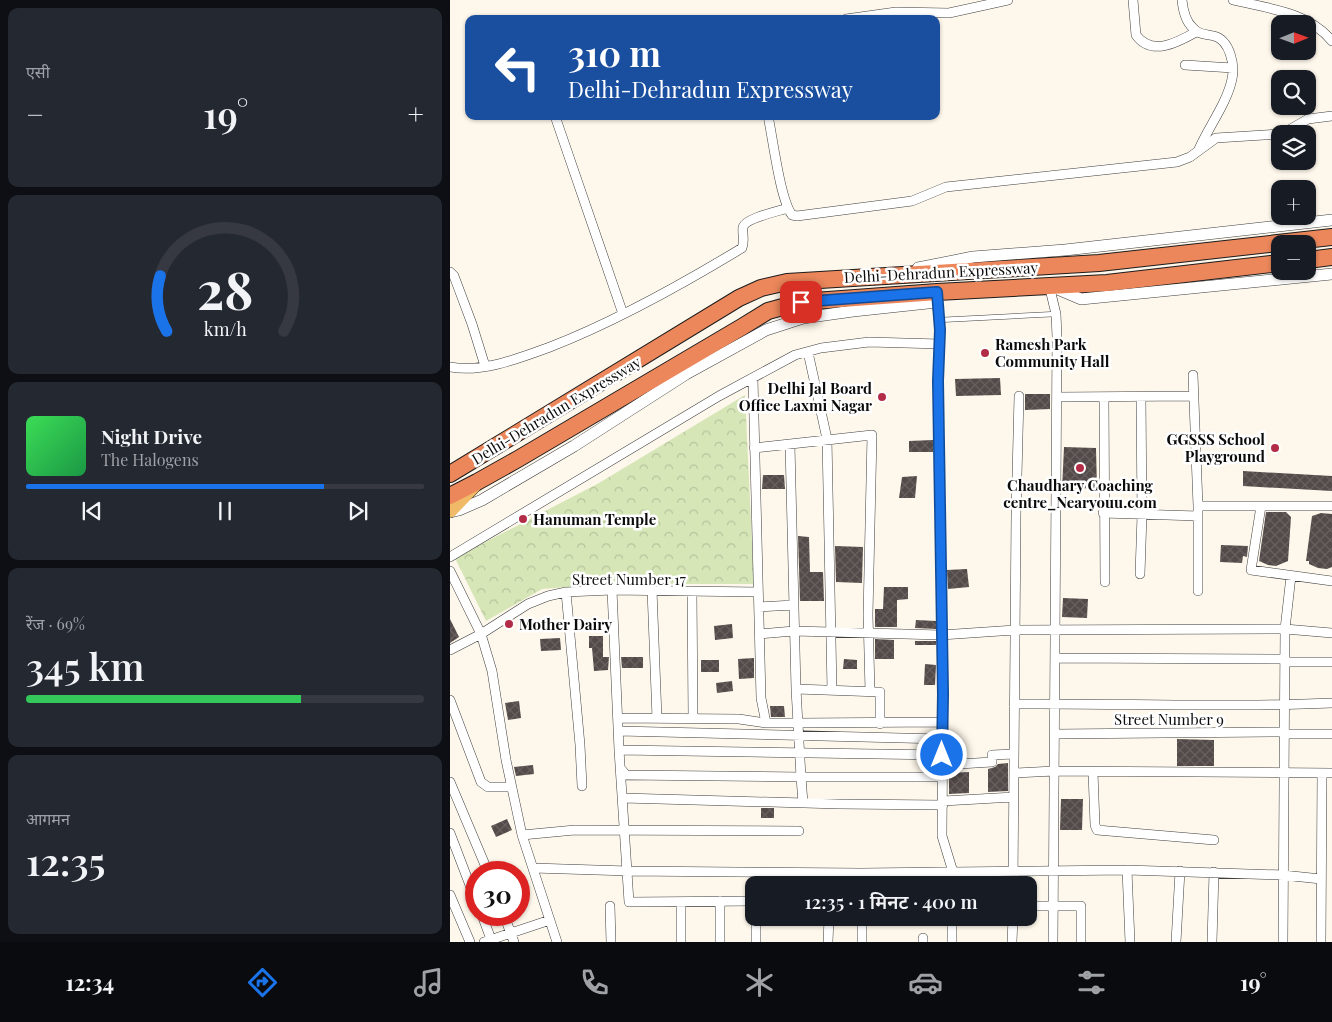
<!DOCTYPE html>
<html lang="hi">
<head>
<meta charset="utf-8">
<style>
  :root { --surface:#171b24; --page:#242831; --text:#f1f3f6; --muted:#9ea1a6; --line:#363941; --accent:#1a73e8 }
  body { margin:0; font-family:"Playfair Display","Noto Sans Devanagari",serif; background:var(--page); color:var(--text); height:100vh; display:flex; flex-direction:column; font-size:19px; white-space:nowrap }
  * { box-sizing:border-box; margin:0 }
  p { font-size:16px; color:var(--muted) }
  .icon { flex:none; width:28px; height:28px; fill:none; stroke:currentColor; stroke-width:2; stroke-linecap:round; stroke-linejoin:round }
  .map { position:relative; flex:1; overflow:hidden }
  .side { display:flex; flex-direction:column; gap:8px; padding:8px; background:#0d0f14; width:450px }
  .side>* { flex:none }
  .top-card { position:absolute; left:15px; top:15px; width:475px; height:105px; border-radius:10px; box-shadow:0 1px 4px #0004; background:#1a4fa0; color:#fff; overflow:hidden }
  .needle { width:32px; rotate:89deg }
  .buttons { position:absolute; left:821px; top:15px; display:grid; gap:10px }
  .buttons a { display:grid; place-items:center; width:45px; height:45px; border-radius:10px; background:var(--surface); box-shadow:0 1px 4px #0004; font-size:25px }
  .speed { position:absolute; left:15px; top:861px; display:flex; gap:10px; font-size:25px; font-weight:700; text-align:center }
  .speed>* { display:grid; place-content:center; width:65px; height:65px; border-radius:50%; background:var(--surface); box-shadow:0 1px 4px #0004; line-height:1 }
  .speed .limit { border:8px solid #d22; background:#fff; color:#111 }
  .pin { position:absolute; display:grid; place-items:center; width:42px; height:42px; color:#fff; margin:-21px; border-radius:10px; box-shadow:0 2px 8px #0006 }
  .me { position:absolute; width:55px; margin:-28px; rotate:0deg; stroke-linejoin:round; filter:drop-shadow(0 0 4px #0008) }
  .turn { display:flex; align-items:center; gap:18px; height:105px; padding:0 20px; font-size:22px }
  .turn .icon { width:65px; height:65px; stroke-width:2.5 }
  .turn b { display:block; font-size:35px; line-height:42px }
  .big { font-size:38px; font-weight:600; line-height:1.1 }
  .side .tile { flex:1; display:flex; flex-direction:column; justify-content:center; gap:8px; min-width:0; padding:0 18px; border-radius:10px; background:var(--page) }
  .side .dial { align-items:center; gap:0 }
  .dial svg { height:130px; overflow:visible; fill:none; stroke:var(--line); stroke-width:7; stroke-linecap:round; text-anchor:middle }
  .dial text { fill:var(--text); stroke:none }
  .song { display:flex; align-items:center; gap:15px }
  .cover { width:60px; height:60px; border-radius:8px; background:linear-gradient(135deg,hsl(130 70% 55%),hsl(140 70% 35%)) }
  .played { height:5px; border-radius:2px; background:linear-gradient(90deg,var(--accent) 75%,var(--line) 75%) }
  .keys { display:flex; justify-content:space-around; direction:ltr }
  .heat { display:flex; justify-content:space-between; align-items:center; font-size:28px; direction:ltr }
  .charge { height:8px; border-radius:4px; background:linear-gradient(90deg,#34c759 69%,var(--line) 0) }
  .trip { position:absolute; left:295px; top:876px; width:292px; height:50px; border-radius:10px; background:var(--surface); box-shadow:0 1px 4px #0004; font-weight:600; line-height:50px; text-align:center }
  .tab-bar { display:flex; height:80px; justify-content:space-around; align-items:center; background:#090b0e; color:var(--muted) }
  .tab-bar .icon { width:35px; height:35px }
  .tab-bar .current { color:var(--accent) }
  .tab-bar b { font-size:22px; color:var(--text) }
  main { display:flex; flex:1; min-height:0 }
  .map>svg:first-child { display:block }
</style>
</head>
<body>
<main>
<section class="side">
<div class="tile"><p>एसी</p>
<div class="heat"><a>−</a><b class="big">19°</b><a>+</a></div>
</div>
<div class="tile dial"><svg viewBox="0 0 100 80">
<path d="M14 69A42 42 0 1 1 86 69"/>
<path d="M14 69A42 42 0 0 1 10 35" stroke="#1a73e8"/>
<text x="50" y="56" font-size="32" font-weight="700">28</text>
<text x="50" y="72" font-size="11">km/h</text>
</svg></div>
<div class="tile">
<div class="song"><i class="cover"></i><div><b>Night Drive</b><p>The Halogens</p></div></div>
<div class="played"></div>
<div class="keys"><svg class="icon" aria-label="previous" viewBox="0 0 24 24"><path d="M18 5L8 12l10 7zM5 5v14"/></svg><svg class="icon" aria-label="pause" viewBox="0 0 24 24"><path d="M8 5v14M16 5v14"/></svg><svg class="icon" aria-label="next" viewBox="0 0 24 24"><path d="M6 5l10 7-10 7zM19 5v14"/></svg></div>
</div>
<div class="tile"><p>रेंज · 69%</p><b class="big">345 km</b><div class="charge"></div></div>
<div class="tile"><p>आगमन</p><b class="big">12:35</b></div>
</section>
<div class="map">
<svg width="882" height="942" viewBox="0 0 882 942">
  <defs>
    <pattern id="park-crowns" width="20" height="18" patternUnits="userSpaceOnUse" patternTransform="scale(1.25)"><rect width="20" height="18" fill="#d6e6b7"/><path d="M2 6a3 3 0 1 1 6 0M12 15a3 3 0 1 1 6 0" fill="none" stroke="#b6c49c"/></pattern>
    <pattern id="building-cross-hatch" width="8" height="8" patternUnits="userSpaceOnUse" patternTransform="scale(1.25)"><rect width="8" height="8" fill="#534b49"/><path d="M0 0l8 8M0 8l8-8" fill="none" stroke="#67605f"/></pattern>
  </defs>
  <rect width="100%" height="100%" fill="#fef7eb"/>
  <path fill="url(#park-crowns)" d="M 295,395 L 304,584 L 157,584 L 92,589 L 36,621 L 5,558 L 149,483 Z"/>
  <path fill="url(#building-cross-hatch)" d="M 550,378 L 551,395 L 506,396 L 505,379 Z
    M 575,394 L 600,394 L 600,409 L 575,410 Z
    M 483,440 L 483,452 L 459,452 L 459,441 Z
    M 614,447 L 646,448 L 647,488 L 612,489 Z
    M 793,471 L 882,476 L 882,491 L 793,486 Z
    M 313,475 L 334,475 L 335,489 L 312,489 Z
    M 467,476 L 465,498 L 449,498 L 452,477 Z
    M 816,512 L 836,512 L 841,517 L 838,561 L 826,566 L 818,565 L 809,561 Z
    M 871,513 L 882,514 L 882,567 L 877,569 L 868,568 L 859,564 L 859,561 L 856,561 L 862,516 Z
    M 348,536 L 359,537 L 360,572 L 373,572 L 374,601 L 350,601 Z
    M 771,545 L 798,546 L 797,557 L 793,556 L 792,563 L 770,562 Z
    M 385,546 L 413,547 L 412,583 L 386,582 Z
    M 517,569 L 519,587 L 498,589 L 497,570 Z
    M 434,587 L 458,587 L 458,599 L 447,600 L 447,627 L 425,627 L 425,609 L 433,609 Z
    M 613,598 L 638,599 L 637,618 L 612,617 Z
    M 0,619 L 9,637 L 0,643 Z
    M 466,620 L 486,621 L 486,629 L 465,628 Z
    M 282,624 L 283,638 L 265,640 L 264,626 Z
    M 139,636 L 153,636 L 153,657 L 159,657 L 158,670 L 144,671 L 142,648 L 139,648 Z
    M 110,638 L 111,650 L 91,651 L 90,639 Z
    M 425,639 L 444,640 L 444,659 L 425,659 Z
    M 465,641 L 486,641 L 486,645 L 465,645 Z
    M 171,657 L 193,657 L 193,668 L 172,668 Z
    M 304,658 L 304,678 L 289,679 L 288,659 Z
    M 394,659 L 407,660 L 407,669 L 393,669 Z
    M 251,660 L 269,660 L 269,672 L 251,672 Z
    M 475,664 L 486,665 L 485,685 L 474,685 Z
    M 282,681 L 283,691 L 267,693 L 266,683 Z
    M 69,701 L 71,718 L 58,720 L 55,703 Z
    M 320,706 L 334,706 L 335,717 L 321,717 Z
    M 727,739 L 764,740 L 764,766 L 727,766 Z
    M 558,763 L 558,791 L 538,792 L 538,769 L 545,767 L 548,764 Z
    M 83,765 L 84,774 L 66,776 L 64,767 Z
    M 519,772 L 519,793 L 499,794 L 499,773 Z
    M 611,799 L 633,799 L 632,830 L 610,830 Z
    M 311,808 L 324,808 L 324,818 L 311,818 Z
    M 57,819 L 62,830 L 46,837 L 41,826 Z"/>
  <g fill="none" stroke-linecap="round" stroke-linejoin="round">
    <defs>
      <path id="service" d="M 489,320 L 606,314"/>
      <path id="minor" d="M 683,0 L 686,35 C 702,57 728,42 746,32
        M 732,0 C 733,10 735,21 743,28 C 749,35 756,34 764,36 C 780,40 785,65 782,79 C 777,103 759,126 749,149
        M 783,0 C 819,9 857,11 882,41
        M 396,19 L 446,12 L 499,13 L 558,0
        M 735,65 L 783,68
        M 105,116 L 173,314
        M 318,116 C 323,139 330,199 342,215 L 347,216 L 462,201 L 496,187 L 727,162 L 740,157 L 766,138 L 830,134
        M 832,134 L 858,119 L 882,116
        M 0,272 L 4,276 L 22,324 L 35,366
        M 599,285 L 606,314 L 607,337 L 603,942
        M 487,302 L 490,330 L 488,381 L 493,694 L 492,836 L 503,872 L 503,885
        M 358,352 L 377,439 L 382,690
        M 0,367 C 32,373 70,358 100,347 C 167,321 231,285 292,248 C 295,241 292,234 293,227 C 296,218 329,211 338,208
        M 743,375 L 748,506 L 748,591
        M 303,378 L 311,698 L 316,723
        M 607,397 L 744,396
        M 654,397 L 655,582
        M 304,448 L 422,435 L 418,615 L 420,691
        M 748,506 L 882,506
        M 811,506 L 801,570 L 882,581
        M 653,513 L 748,516
        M 0,557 L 269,396 L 345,355 L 371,348 L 419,342 L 490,344
        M 0,571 L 31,634 L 42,671 L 56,760 L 72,835 L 107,942
        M 690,574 L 692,515 L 691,397
        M 162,590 L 169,750 L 179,902 L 304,901
        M 202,590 L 207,718
        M 116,592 L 130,745 L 132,786
        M 242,592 L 243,718
        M 309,607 L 344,605
        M 309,634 L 344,631 L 491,635 L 565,630 L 835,629 L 882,633
        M 0,650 L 31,634 L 78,604 L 98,596 L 116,592 L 162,590 L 308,592
        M 605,658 L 835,659
        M 835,662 L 882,662
        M 346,689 L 430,692 L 430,724
        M 0,700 L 31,782 L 38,787 L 62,787
        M 564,704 C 670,703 776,708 882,703
        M 169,718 L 289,719 L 316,723 L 348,723 L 492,722
        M 169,731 L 492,739
        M 605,734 L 834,732
        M 834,734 L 882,734
        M 169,750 L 493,755
        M 493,765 L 542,762 L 542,755 L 564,754
        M 171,769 L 176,775 L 351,777 L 346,689 L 340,445
        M 643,772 L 645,825 L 647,830 L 764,840
        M 564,773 L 604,771 L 882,773
        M 0,782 L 38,872
        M 173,798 L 389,804 L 493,805
        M 493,801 L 564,797
        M 353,803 L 351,777 L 493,777
        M 0,833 L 26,901
        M 72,835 L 125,830 L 349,831
        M 83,868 L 178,871 L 411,873 L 677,870 L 833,875 L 871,879
        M 677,870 L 680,942
        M 563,885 L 566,516 L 569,396
        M 0,895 L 20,942
        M 270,901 L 270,942
        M 160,906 L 161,942
        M 579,906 L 631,906 L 631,942
        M 32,915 L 42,942
        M 54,915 L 64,942
        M 306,918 L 306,942
        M 412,918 L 412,942
        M 502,918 L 502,942
        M 473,938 L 473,942
        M 34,942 L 100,920
        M 231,942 L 231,902
        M 378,942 L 379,918
        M 562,942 L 563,918
        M 726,942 L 730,871
        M 762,942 L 764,872
        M 833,942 L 835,629 L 841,576
        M 871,942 L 872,773"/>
      <path id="tertiary" d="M 468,268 L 523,257 L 615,250 L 882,220
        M 605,288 L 631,299 L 882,274
        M 0,512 L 9,510 L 32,500 L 124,446 L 236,374 L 316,330 L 353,318 L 403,311 L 487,302 L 487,292"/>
      <path id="primary" d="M 0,510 L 24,485"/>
      <path id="motorway" d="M 858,260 L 882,257
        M 0,474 L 289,298 L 311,288 L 337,282 L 649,263 L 882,237
        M 0,496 L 27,482 L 68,459 L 292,327 L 318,311 L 351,302 L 487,292 L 657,283 L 830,263"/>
    </defs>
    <use href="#service" stroke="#3e3e3e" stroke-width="5.5"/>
    <use href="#minor" stroke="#3e3e3e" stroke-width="10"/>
    <use href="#tertiary" stroke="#3e3e3e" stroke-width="12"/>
    <use href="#primary" stroke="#1c1c1c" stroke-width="16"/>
    <use href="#motorway" stroke="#1c1c1c" stroke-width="18"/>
    <use href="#service" stroke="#fff" stroke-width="4.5"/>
    <use href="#minor" stroke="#fff" stroke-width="9"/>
    <use href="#tertiary" stroke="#fff" stroke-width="11"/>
    <use href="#primary" stroke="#f1ba68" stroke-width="15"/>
    <use href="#motorway" stroke="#ec875b" stroke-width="16"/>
  </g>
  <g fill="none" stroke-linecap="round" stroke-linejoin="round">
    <defs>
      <path id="route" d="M 351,302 L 487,292 L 490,330 L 488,381 L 493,694 L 492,755"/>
    </defs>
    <use href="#route" stroke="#114b97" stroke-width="12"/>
    <use href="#route" stroke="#1a73e8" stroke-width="9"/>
  </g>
  <g fill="#b32c47" stroke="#fff" stroke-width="2">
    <circle cx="535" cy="353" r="5"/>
    <circle cx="432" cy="397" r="5"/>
    <circle cx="825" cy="448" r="5"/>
    <circle cx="630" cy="468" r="5"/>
    <circle cx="73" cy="519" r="5"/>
    <circle cx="59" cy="624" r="5"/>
  </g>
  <g text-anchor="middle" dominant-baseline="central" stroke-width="5" stroke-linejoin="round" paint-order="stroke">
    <g font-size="15" fill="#0b0b0b" stroke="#fff">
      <text transform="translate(491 272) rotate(-3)">Delhi-Dehradun Expressway</text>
      <text transform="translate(106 410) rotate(-31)">Delhi-Dehradun Expressway</text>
      <text x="179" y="579">Street Number 17</text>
      <text x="719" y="719">Street Number 9</text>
    </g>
    <g font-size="15" font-weight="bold" fill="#0b0b0b" stroke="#fff" text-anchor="start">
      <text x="545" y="344">Ramesh Park<tspan x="545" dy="17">Community Hall</tspan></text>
      <text x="422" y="388" text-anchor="end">Delhi Jal Board<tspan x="422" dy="17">Office Laxmi Nagar</tspan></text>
      <text x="815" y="439" text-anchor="end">GGSSS School<tspan x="815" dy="17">Playground</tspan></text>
      <text x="630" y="485" text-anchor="middle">Chaudhary Coaching<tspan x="630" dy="17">centre_Nearyouu.com</tspan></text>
      <text x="83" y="519">Hanuman Temple</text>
      <text x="69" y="624">Mother Dairy</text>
    </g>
  </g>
</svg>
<div class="buttons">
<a><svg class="needle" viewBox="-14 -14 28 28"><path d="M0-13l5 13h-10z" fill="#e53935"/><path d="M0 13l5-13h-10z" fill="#9ea1a6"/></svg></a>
<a><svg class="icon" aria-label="search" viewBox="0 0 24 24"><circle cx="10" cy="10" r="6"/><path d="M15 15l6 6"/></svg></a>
<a><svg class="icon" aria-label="layers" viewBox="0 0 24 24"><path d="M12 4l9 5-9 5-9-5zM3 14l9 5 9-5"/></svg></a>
<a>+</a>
<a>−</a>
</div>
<div class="speed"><div class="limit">30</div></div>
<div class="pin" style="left:351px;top:302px;background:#d93025"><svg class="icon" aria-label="arrive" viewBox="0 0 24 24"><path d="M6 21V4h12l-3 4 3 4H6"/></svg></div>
<svg class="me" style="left:492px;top:755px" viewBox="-20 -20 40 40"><circle r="17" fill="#1a73e8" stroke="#fff" stroke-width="3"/><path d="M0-11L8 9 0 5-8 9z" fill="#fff"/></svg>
<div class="trip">12:35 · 1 मिनट · 400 m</div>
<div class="top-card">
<div class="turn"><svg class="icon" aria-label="left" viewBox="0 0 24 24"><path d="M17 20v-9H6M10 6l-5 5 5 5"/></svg><div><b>310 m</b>Delhi-Dehradun Expressway</div></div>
</div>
</div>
</main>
<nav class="tab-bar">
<b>12:34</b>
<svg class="icon current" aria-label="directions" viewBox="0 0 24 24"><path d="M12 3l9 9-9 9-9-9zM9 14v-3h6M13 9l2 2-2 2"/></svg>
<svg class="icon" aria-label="music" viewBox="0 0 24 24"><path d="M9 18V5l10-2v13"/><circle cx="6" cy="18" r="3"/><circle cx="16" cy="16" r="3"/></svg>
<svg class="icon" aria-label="phone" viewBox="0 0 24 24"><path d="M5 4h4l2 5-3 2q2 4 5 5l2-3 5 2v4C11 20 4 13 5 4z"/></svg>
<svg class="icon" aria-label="climate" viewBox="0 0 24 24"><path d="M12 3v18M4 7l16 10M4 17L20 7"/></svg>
<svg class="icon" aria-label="car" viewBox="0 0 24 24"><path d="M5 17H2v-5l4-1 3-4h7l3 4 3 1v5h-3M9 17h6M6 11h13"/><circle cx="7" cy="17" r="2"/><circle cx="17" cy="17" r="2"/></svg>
<svg class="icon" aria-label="filters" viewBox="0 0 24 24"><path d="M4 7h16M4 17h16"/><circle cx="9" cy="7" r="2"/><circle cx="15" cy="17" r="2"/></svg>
<b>19°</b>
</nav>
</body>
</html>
